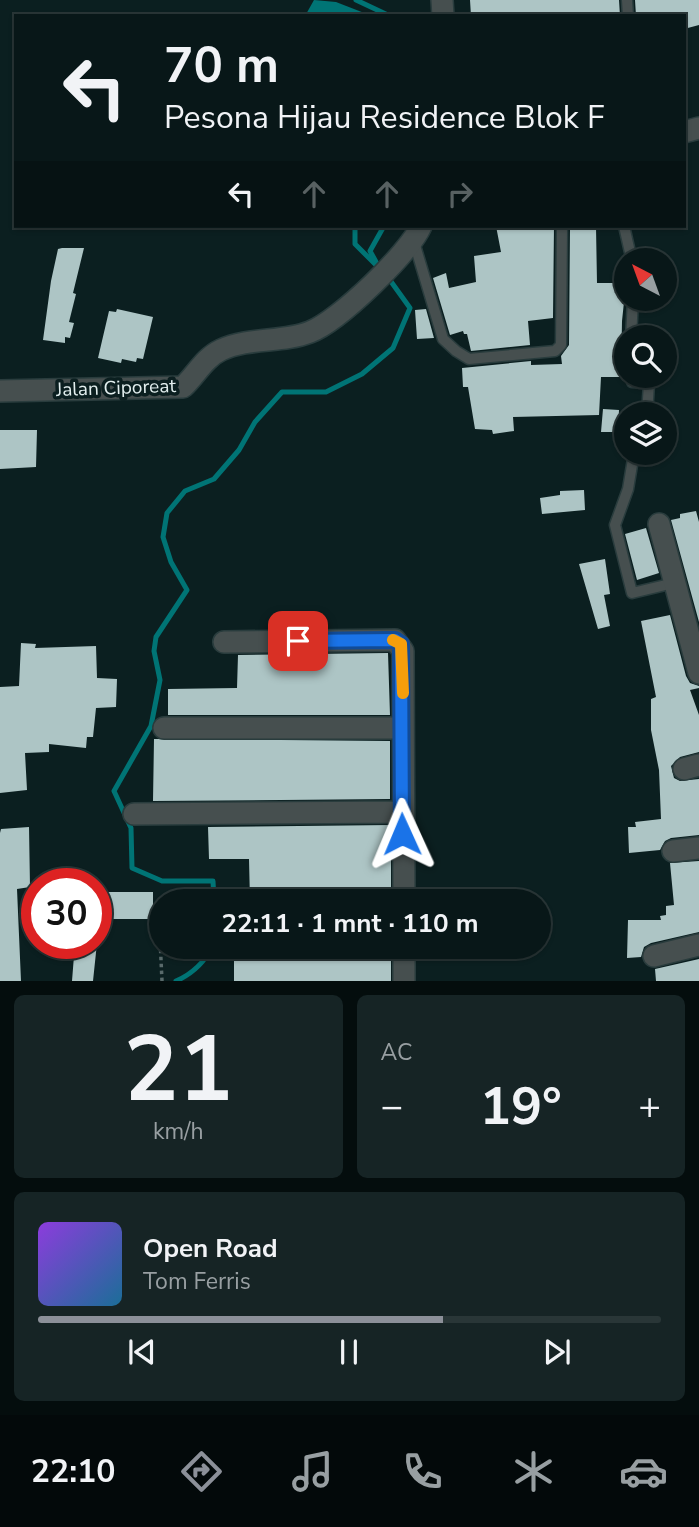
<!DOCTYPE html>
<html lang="id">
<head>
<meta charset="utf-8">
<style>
  :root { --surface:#081718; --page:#162425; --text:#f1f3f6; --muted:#989fa2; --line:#293637; --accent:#8c9099 }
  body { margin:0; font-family:"Nunito Sans",sans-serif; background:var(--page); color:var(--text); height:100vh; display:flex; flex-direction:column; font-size:26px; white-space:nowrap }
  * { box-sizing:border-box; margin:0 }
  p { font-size:23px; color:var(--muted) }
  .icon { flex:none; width:38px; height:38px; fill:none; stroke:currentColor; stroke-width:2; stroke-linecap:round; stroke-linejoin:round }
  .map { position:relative; height:981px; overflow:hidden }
  .drawer { display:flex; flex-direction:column; gap:14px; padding:14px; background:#040d0d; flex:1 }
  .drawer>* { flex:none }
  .banner { position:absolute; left:14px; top:14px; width:672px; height:214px; border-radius:0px; box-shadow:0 2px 5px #0004,0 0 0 2px var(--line); background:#081718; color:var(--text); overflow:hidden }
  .needle { width:46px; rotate:319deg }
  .fabs { position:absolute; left:614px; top:248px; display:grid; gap:14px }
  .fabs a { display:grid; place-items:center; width:63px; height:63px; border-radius:50%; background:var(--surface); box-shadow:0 2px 5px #0004,0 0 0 2px var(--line); font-size:35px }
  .speed { position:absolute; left:21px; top:868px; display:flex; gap:14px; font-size:35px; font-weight:700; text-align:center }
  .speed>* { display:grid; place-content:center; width:91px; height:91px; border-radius:50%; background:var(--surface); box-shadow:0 2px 5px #0004,0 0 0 2px var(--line); line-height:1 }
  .speed .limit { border:10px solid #d22; background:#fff; color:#111 }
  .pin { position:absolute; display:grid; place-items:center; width:60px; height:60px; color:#fff; margin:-30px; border-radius:14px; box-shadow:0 4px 10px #0006 }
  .me { position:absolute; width:77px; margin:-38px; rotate:359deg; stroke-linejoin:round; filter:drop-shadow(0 0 5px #0008) }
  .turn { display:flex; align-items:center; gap:24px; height:147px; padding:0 35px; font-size:32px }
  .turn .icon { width:91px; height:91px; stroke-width:2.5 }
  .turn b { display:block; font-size:49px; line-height:60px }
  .lanes { display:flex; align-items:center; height:66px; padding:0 35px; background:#0003; justify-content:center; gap:35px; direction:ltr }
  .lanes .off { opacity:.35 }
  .big { font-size:52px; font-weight:700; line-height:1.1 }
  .drawer .widget { flex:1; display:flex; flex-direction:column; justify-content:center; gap:10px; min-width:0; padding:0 24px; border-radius:10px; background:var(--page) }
  .drawer .dial { align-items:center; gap:0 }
  .dial b { font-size:91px; line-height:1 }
  .song { display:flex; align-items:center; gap:21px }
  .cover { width:84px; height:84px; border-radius:10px; background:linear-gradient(135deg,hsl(270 70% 55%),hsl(200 70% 35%)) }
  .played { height:7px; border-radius:4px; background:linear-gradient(90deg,var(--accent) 65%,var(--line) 65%) }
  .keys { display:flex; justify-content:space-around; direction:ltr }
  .heat { display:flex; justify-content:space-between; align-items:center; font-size:38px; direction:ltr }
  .drawer .tiles { flex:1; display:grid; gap:14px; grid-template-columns:1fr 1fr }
  .widget:last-child { grid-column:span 2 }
  .trip { position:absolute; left:149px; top:889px; width:402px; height:70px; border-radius:35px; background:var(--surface); box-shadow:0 2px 5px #0004,0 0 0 2px var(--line); font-weight:700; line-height:70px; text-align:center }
  .menu { display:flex; height:112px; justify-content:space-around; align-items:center; background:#03090a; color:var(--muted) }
  .menu .icon { width:49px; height:49px }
  .menu .selected { color:var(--accent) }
  .menu b { font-size:32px; color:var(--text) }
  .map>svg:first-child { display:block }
</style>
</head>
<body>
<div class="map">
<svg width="699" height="981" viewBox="0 0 699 981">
  <rect width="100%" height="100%" fill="#0b1f20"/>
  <path fill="#007475" d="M 314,0 L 336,2 L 372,16 L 305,16 Z"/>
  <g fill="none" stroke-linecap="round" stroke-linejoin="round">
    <path stroke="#007475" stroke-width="5" d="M 356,0 L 390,16
      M 355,226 L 355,244 L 375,264
      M 380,269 L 370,251 L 384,226
      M 214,901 L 213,881 L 162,881 L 132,868 L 131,828 L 114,791 L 151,726 L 160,680 L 154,651 L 156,637 L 187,590 L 171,562 L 163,537 L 167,513 L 185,491 L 214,479 L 239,450 L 255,422 L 282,392 L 326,392 L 362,374 L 393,348 L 410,308 L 387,276
      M 176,981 C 192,974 204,963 212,947"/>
  </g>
  <path fill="#adc5c5" d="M 470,0 L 619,0 L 620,16 L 471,16 Z
    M 635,0 L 699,0 L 699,25 L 684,29 L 684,16 L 636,16 Z
    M 496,226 L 554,226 L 553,318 L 528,321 L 530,345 L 471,351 L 467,334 L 464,334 L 463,331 L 450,335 L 433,278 L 446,273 L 449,288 L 476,282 L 474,256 L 501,252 Z
    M 570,227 L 596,227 L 597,283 L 626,283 L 622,321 L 621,377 L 601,377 L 599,415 L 513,417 L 514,431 L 493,434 L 492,430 L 475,429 L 468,387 L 463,387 L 462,368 L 531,361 L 531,365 L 562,364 L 561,356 L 569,345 Z
    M 62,248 L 84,248 L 73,293 L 76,294 L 69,322 L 74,323 L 70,338 L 65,337 L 65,343 L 43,340 L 51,281 L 58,249 Z
    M 117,309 L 153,317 L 143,359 L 137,358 L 136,362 L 122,359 L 121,363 L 98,358 L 109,311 L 116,312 Z
    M 426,309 L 434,338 L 417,339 L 415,310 Z
    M 603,409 L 619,410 L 618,432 L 601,432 Z
    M 0,430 L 37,430 L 36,467 L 0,469 Z
    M 584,490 L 585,510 L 542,514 L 540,498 L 560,495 L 560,491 Z
    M 696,511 L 699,522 L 699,622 L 671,520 L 680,518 L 680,514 Z
    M 646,528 L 659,573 L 637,580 L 625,534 Z
    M 605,559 L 610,594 L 604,595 L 610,626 L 598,629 L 579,564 Z
    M 670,615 L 686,676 L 690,683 L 699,686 L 699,688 L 690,690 L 699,715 L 699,752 L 680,757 L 671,766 L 674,778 L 680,781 L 699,779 L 699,835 L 671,838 L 665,841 L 660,850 L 629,853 L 628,827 L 636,827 L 635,822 L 661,819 L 659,770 L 651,730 L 651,699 L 656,697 L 641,621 Z
    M 21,643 L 36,644 L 35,648 L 96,646 L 97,678 L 117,679 L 116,707 L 96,708 L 93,737 L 87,737 L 86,748 L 49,744 L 49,752 L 25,753 L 27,790 L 0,793 L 0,687 L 19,686 Z
    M 388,653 L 390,715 L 168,715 L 168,689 L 237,688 L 238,655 Z
    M 154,739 L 390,741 L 390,799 L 153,801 Z
    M 391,825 L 391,901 L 250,901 L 249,859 L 209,859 L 208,827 Z
    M 29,827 L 30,887 L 17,889 L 21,981 L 0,981 L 0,833 L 1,829 Z
    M 699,861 L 699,932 L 651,943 L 644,947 L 641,957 L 627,958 L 628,920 L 661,920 L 660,916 L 666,915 L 666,906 L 674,905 L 670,863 Z
    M 106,892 L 153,892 L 153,919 L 96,919 L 96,904 L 106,905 Z
    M 75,943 L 97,943 L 93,981 L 72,981 Z
    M 250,947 L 391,947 L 391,981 L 234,981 L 234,958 L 250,958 Z
    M 699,959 L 699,981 L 656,981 L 655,969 Z"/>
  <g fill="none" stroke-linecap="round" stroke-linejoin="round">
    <defs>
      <path id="service" d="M 627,0 L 628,16
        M 624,226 L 632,261
        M 414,242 L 443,339 L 456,351 L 469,359 L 555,351 L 561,345 L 562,226
        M 631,338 L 633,299
        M 632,376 L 632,382 L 649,383 L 647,415
        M 634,453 L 628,489 L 615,525 L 632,593 L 674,583"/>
      <path id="minor" d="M 442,0 L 443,16
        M 684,132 L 699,128
        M 0,391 L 183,387 C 196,375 204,358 221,350 C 249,337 282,343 310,332 C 339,321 409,253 421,226
        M 659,524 L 699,673
        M 224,642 L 395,640 L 403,651 L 404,901
        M 164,728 L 402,728
        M 684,769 L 699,765
        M 134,814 L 402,812
        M 673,851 L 699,848
        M 404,947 L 404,981
        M 654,956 L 699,945"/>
    </defs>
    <use href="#service" stroke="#293c3d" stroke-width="13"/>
    <use href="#minor" stroke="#293c3d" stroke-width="24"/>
    <path stroke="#596a6b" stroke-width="3.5" stroke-dasharray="3.5 3.5" stroke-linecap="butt" d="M 161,916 L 159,917 L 162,981"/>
    <use href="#service" stroke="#464f4f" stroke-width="10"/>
    <use href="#minor" stroke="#464f4f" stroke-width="21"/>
  </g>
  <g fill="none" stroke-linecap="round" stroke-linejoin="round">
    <defs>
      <path id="route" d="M 298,641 L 395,640 L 401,644 L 402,834"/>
    </defs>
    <use href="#route" stroke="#114b97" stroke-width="18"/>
    <use href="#route" stroke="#1a73e8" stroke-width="12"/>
    <path stroke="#f59e0b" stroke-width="12" d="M 393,640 L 401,644 L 403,693"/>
  </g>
  <g text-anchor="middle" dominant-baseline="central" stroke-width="7" stroke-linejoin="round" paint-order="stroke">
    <g font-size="19" fill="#e2eeee" stroke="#0b1f20">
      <text transform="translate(116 388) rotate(-2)">Jalan Ciporeat</text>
    </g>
  </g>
</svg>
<div class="fabs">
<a><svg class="needle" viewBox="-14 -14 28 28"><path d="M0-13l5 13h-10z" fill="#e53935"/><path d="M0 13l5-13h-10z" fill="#989fa2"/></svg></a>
<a><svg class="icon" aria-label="search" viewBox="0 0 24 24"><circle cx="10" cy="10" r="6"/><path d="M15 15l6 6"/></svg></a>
<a><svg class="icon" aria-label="layers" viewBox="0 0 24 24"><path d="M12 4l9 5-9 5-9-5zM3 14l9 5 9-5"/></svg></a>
</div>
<div class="speed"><div class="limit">30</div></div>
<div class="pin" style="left:298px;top:641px;background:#d93025"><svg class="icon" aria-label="arrive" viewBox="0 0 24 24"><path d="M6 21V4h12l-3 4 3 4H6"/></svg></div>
<svg class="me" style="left:402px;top:834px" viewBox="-20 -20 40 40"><path d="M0-17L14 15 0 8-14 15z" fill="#1a73e8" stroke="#fff" stroke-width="4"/></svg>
<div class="trip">22:11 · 1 mnt · 110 m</div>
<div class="banner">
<div class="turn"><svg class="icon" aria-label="left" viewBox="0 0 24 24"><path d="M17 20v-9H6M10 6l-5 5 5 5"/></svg><div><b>70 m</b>Pesona Hijau Residence Blok F</div></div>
<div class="lanes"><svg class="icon" aria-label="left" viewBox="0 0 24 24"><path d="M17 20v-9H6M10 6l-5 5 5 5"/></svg><svg class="icon off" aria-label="ahead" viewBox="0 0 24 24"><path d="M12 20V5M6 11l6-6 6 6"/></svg><svg class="icon off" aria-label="ahead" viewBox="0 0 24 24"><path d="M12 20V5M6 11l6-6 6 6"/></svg><svg class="icon off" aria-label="right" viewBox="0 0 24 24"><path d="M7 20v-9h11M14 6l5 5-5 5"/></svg></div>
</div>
</div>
<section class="drawer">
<div class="tiles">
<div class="widget dial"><b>21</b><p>km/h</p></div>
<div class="widget"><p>AC</p>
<div class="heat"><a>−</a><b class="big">19°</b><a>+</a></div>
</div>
<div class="widget">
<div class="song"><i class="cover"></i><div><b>Open Road</b><p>Tom Ferris</p></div></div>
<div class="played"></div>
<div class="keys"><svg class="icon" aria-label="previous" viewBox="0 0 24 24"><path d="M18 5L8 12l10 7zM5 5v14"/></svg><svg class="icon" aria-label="pause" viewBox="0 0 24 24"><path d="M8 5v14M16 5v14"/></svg><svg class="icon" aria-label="next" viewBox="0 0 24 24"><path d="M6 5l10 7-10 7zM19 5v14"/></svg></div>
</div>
</div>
</section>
<nav class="menu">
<b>22:10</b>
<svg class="icon selected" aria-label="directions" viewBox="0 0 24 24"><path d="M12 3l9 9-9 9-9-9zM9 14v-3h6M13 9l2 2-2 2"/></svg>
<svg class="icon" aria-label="music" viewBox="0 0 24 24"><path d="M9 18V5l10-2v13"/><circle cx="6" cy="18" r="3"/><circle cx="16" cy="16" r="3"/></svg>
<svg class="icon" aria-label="phone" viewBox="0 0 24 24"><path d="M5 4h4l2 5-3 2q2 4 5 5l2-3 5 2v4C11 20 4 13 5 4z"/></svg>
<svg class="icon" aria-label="climate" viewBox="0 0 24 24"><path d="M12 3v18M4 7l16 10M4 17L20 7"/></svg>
<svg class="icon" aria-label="car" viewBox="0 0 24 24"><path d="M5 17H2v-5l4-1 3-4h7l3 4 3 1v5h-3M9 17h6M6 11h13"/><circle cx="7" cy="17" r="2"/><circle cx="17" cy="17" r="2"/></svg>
</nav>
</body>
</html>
